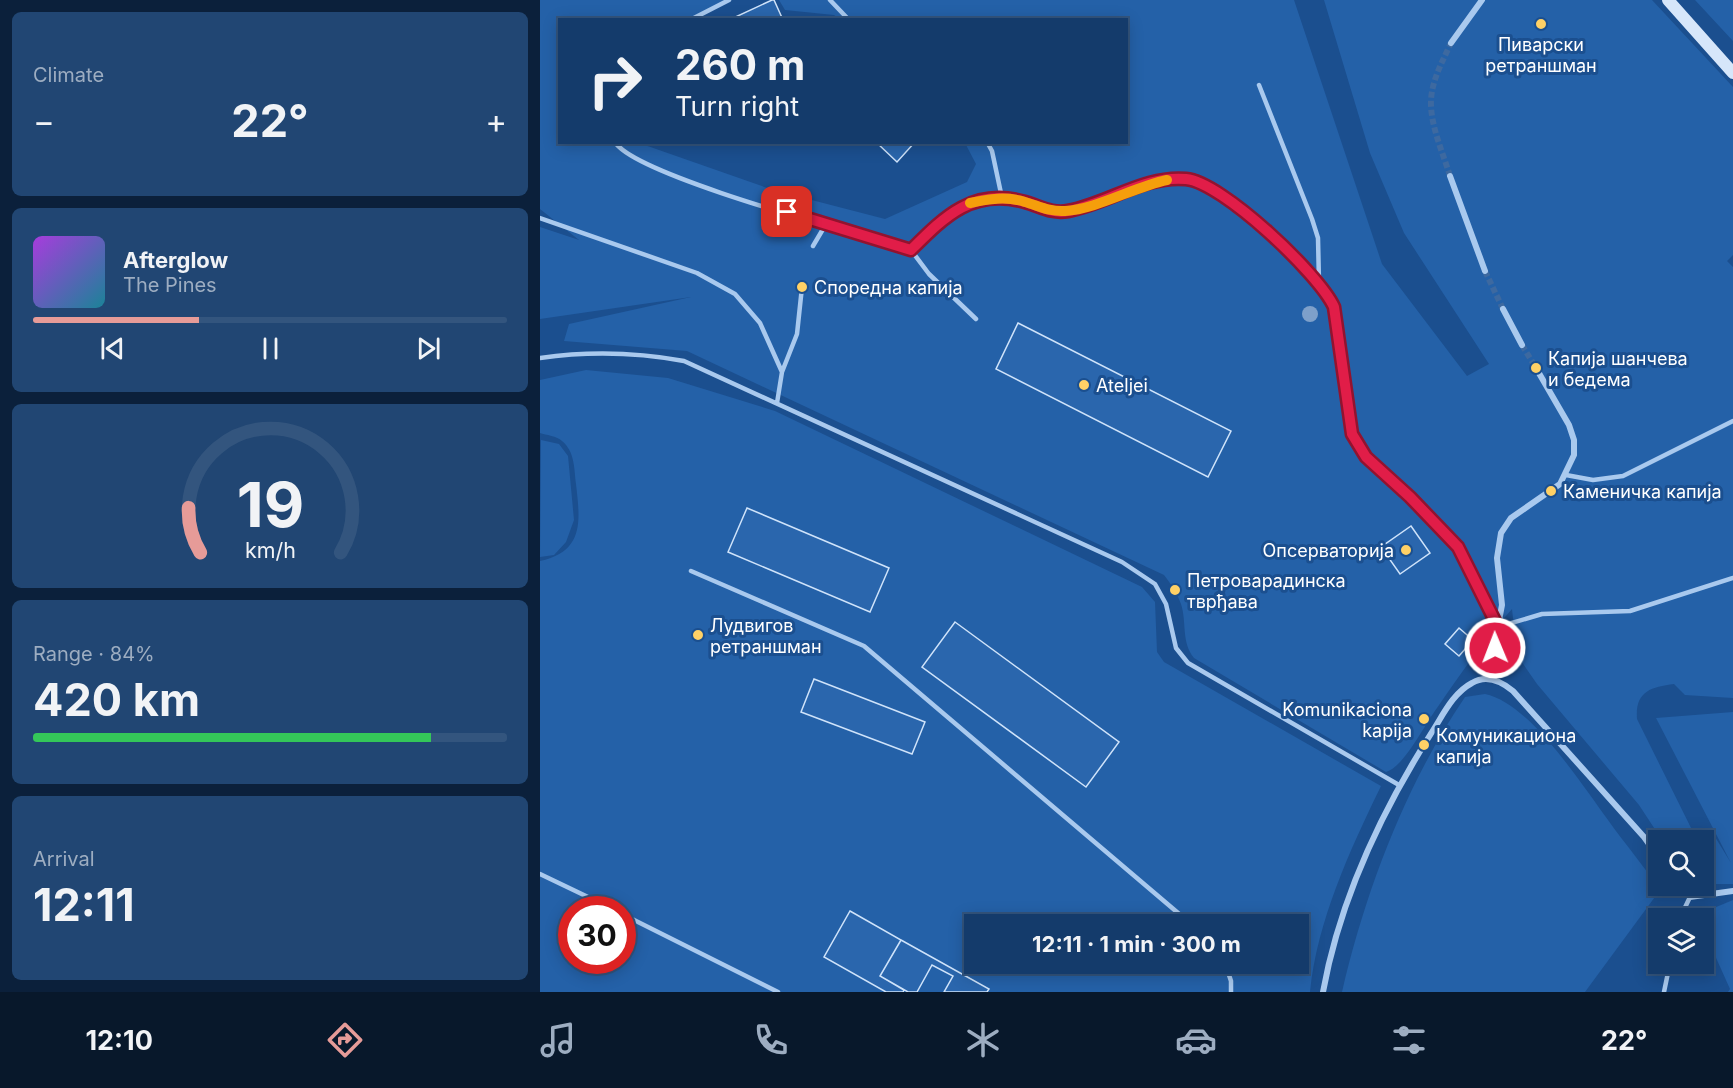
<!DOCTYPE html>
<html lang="en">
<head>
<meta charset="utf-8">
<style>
  :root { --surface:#143b6b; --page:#214673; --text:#f1f3f6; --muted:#9dadc1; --line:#33557e; --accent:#e69b98 }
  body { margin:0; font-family:Inter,sans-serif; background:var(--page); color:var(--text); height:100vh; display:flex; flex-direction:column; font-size:22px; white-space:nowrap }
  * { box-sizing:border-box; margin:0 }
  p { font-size:20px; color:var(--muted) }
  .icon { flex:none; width:33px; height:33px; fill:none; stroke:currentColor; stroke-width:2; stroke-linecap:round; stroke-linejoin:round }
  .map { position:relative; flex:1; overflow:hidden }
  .details { display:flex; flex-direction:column; gap:12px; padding:12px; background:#0b203b; width:540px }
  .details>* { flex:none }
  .hud { position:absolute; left:18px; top:18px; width:570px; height:126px; border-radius:0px; box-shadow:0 3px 15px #0003,0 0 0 2px var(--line); background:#143b6b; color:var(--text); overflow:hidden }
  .controls { position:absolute; left:1108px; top:830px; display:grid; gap:12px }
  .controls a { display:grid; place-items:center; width:66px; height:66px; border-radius:0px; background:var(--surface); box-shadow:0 3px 15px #0003,0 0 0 2px var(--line); font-size:30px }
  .speed { position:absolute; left:18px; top:896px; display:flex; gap:12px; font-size:30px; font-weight:700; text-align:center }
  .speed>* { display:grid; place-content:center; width:78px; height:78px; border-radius:50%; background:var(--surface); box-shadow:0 3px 15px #0003,0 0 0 2px var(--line); line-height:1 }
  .speed .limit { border:9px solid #d22; background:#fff; color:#111 }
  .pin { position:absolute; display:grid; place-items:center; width:51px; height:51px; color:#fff; margin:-26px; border-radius:12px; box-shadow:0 3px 9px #0006 }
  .me { position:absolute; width:66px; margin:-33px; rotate:359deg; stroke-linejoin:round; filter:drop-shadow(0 0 4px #0008) }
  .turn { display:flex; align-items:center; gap:21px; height:126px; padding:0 18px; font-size:27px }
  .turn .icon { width:78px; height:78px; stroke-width:2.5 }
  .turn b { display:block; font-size:42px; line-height:51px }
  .big { font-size:45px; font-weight:700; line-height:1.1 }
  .details .widget { flex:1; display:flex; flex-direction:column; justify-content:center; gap:9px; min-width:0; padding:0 21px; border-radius:9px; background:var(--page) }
  .details .dial { align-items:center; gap:0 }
  .dial svg { height:156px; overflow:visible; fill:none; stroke:var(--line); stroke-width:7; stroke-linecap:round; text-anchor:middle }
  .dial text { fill:var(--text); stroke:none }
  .song { display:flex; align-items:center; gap:18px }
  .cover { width:72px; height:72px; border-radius:9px; background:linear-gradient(135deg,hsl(280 70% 55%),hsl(190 70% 35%)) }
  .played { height:6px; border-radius:3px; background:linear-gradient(90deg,var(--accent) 35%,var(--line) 35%) }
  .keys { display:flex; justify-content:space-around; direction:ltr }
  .heat { display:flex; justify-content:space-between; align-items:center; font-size:33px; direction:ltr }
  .charge { height:9px; border-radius:4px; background:linear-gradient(90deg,#34c759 84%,var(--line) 0) }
  .trip { position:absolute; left:424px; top:914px; width:345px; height:60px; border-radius:0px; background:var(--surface); box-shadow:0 3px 15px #0003,0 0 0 2px var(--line); font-weight:700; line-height:60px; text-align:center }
  .tab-bar { display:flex; height:96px; justify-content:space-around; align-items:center; background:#08182b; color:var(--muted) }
  .tab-bar .icon { width:42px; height:42px }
  .tab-bar .on { color:var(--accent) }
  .tab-bar b { font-size:27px; color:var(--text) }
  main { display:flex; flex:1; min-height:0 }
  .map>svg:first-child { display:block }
</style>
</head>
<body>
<main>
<section class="details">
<div class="widget"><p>Climate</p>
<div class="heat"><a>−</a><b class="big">22°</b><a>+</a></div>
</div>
<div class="widget">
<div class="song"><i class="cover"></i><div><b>Afterglow</b><p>The Pines</p></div></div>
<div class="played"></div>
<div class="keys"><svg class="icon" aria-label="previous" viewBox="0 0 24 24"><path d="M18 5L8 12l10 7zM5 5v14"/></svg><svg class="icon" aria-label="pause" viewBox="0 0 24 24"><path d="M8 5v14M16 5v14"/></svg><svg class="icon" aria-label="next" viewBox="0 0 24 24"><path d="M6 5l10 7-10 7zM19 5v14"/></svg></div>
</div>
<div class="widget dial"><svg viewBox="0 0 100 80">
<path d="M14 69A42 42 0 1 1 86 69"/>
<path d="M14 69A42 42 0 0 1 8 46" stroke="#e69b98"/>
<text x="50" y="56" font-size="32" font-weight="700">19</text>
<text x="50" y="72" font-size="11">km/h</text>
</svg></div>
<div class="widget"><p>Range · 84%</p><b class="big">420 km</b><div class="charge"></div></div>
<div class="widget"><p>Arrival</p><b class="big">12:11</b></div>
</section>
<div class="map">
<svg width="1193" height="992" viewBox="0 0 1193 992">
  <rect width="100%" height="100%" fill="#1b4f8f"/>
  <path fill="#2461a8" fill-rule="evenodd" d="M 0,0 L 187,0 L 148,19 L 20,20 L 20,142 L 99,143 L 233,190 L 345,219 L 427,182 L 436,164 L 425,143 L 586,142 L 586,20 L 300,19 L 294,15 L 245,10 L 239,0 L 754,0 L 842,264 L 927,376 L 949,364 L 864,233 L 830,153 L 784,0 L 1112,0 L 1193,87 L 1193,255 L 1187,261 L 1193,267 L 1193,698 L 1145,695 L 1134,684 C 1110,687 1095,692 1097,719 L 1157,840 L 1122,840 L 1099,805 L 997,684 L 977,655 L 972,609 C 945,639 920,674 897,708 C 885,724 864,767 846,772 L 654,658 C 641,642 647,623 641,604 C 637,593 631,584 624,575 L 147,351 L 24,341 L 29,324 L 151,297 L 0,319 L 0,227 L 39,240 L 0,209 Z
    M 1155,0 L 1193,0 L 1193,41 Z
    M 46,370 L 128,378 L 235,411 L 602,587 L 615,602 L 617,652 L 624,662 L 841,786 C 810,850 777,921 770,992 L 0,992 L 0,561 C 45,551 40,520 36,484 C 34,468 35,452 22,441 C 17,436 6,435 0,433 L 0,380 ZM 207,508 L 349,568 L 330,612 L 188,552 ZM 416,622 L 579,742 L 382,667 ZM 274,679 L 384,721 L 372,754 L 261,712 ZM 32,909 L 82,909 L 82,960 L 32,960 ZM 435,924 L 759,924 L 759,963 L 435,963 Z
    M 1,440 L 19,444 L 28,456 L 34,520 L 26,542 L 14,555 L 0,557 Z
    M 945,694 C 990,703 1042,785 1068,820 C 1085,844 1104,866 1120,890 L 1045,992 L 802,992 C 826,889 866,784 925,697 Z
    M 1193,712 L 1193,884 L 1164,884 C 1164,864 1171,852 1172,832 L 1191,863 L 1116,718 Z
    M 1193,900 L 1193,992 L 1188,992 L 1190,989 L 1164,931 L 1164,918 L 1158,918 L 1157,915 Z"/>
  <path fill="#2a66ad" stroke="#cfe3fa" stroke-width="1.5" d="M 234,0 L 243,20 L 189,20 L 232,0 Z
    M 336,142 L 375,142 L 357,162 Z
    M 478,323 L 691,431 L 668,477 L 456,369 Z
    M 207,508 L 349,568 L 330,612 L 188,552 Z
    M 871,526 L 890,553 L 860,574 L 841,547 Z
    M 415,622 L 579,742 L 546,787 L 382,667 Z
    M 919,628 L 933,640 L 919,656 L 905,644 Z
    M 274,679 L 385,722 L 372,754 L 261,712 Z
    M 310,911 L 361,940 L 340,976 L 364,990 L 363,992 L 346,992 L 284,957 Z
    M 361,940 L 449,989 L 447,992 L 404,992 L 413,976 L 392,965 L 377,992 L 368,992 L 340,976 Z"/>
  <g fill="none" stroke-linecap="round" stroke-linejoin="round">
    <path stroke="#3d69a0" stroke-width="6" stroke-dasharray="6 3" stroke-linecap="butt" d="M 910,176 C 903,153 890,125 891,100 C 892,80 903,60 911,43
      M 945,271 L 963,309
      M 982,345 L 996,368"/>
    <path stroke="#a9c9ee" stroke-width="4.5" d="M 290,0 L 309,20
      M 150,20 L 189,0
      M 719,85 L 772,219 L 778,238 L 779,282
      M 75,142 C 95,176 322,235 371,250 C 404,217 434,187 485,202 C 500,206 511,214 528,211 C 567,204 605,175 646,179 C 683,182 779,274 794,307 L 812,434 L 826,457 L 870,497 L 918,547 L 958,627 L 1002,614 L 1090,611 L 1193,578
      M 447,142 L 452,151 L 462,198
      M 0,218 L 157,273 L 195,294 L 220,323 L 242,372 L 237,403
      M 273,246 L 286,224
      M 371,250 L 389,274 L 436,319
      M 0,358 C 49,351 95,352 144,361 L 582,562 L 615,584 L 626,604 L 636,648 L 648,663 L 859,785
      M 242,372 L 257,334 L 262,287
      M 1026,475 L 1053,480 L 1083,476 L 1193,421
      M 151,571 L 324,646 L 651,924
      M 0,874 L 73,909
      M 82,914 L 238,992
      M 1140,918 L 1150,897
      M 685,963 L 691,981 L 691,992
      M 1124,992 L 1130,963"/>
    <path stroke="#a9c9ee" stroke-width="6" d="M 911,43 L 942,0
      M 910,176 L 945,271
      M 963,309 L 982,345
      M 948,678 L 962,605 L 957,558 L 961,533 L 971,518 L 1020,484 L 1034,455 L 1034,440 L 1029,425 L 996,368
      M 1140,885 L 1150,897 L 1193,891
      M 783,992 C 800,898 841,812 892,732 C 903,715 913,693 932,683 C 947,674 961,681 973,691 L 1104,837 L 1119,858"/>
    <path stroke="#d6e6fa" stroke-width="12" d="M 1128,0 L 1193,73"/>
  </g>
  <circle fill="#7ea0ca" cx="770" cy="314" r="8"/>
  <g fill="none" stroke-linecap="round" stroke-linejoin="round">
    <defs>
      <path id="route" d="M 247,212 L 371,250 C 404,217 433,187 485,202 C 500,206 511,214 528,211 C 567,204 605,175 646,179 C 682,182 779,274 794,307 L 812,434 L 826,457 L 870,497 L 918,547 L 958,627 L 955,648"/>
    </defs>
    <use href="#route" stroke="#92132f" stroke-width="15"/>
    <use href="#route" stroke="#e11d48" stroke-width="10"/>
    <path stroke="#f59e0b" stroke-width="10" d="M 430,203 C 448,199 467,196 485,202 C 499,206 509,212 525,211 C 557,209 594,187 627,180"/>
  </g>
  <g fill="#ffd166" stroke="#1b4f8f" stroke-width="2">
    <circle cx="1001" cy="24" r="6"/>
    <circle cx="262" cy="287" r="6"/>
    <circle cx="996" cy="368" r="6"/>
    <circle cx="544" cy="385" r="6"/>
    <circle cx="1011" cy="491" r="6"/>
    <circle cx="866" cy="550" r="6"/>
    <circle cx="635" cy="590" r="6"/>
    <circle cx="158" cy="635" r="6"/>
    <circle cx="884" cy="719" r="6"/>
    <circle cx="884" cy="745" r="6"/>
  </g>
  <g text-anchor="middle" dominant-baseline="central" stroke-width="6" stroke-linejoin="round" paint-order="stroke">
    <g font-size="18" fill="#fff" stroke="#1b4f8f" text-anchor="start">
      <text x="1001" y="44" text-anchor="middle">Пиварски<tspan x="1001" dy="21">ретраншман</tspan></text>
      <text x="274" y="287">Споредна капија</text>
      <text x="1008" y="358">Капија шанчева<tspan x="1008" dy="21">и бедема</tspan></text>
      <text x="556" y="385">Ateljei</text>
      <text x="1023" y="491">Каменичка капија</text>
      <text x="854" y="550" text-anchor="end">Опсерваторија</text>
      <text x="647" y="580">Петроварадинска<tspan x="647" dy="21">тврђава</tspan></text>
      <text x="170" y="625">Лудвигов<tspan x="170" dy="21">ретраншман</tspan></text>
      <text x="872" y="709" text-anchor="end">Komunikaciona<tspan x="872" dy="21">kapija</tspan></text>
      <text x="896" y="735">Комуникациона<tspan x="896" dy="21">капија</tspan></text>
    </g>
  </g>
</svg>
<div class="controls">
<a><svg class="icon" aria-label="search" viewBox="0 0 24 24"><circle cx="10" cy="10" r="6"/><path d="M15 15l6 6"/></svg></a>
<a><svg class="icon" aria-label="layers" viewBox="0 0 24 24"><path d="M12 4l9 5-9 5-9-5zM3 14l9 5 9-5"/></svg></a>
</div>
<div class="speed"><div class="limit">30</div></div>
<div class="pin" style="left:247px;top:212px;background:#d93025"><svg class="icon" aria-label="arrive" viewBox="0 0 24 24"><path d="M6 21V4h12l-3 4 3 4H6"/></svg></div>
<svg class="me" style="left:955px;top:648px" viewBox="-20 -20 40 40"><circle r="17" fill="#e11d48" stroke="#fff" stroke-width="3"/><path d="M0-11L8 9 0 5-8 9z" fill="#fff"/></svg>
<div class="trip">12:11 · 1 min · 300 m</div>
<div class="hud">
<div class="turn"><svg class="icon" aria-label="right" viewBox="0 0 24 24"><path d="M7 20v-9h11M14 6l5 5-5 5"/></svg><div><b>260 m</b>Turn right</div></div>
</div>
</div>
</main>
<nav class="tab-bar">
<b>12:10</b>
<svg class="icon on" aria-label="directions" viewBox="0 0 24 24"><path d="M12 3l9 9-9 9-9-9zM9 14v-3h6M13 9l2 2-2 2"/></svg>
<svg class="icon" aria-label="music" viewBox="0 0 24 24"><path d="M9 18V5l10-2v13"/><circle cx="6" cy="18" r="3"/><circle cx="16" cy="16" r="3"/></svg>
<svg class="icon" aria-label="phone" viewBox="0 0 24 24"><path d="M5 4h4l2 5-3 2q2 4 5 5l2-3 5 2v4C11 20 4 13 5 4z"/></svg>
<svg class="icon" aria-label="climate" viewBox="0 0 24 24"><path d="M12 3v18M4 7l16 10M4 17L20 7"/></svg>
<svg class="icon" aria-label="car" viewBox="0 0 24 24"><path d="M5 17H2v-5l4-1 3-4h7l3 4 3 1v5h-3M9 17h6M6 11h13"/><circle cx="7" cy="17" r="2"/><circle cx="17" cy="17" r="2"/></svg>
<svg class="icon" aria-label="filters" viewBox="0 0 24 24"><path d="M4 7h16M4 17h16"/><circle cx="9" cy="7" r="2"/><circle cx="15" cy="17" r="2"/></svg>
<b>22°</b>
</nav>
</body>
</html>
